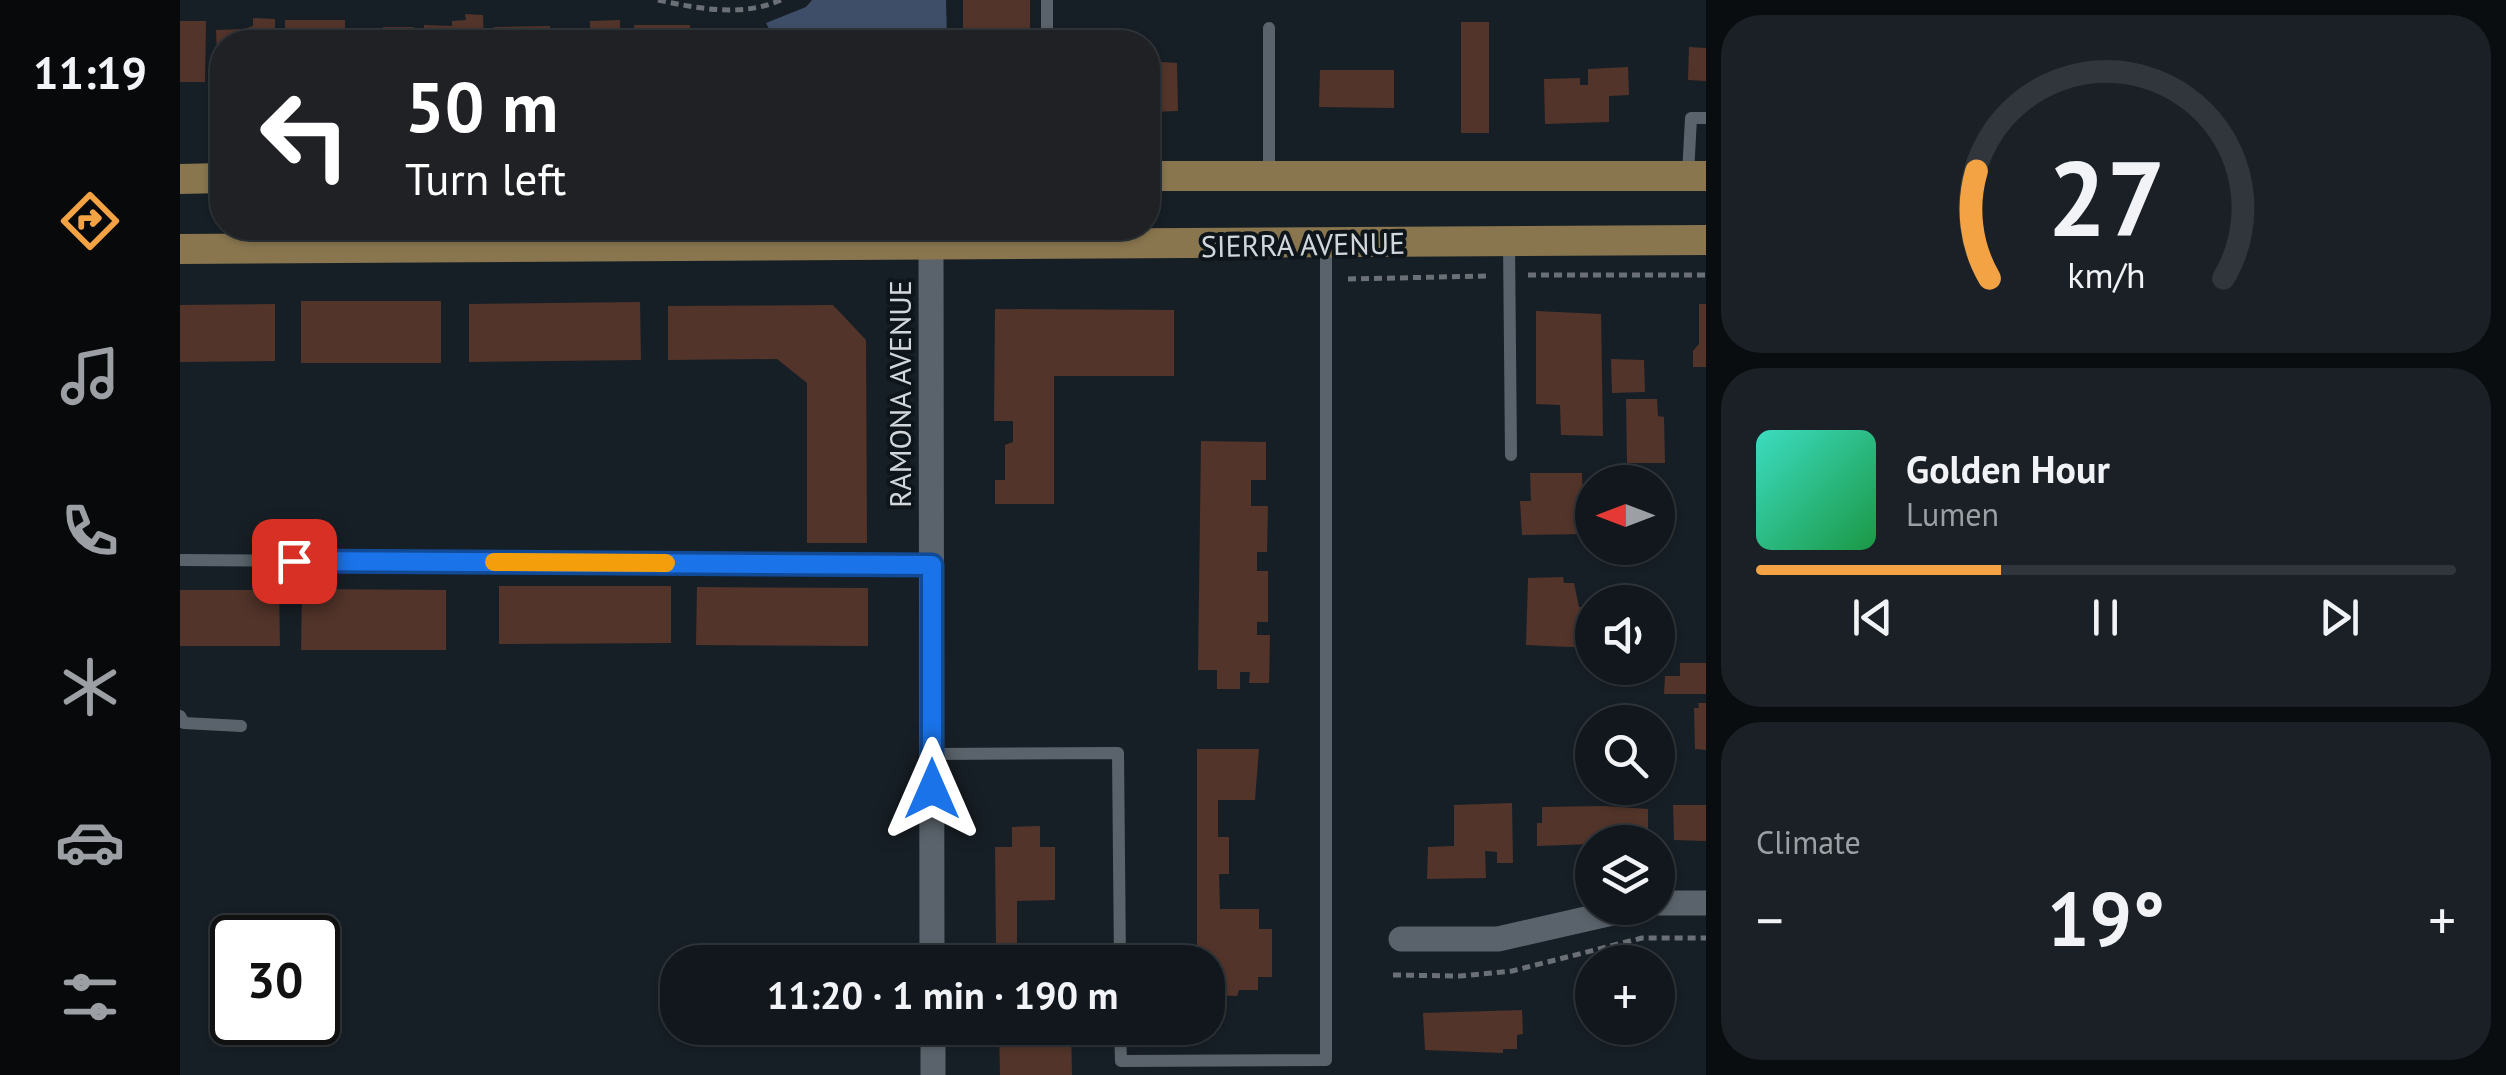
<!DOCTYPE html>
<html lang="en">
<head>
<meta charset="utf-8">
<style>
  :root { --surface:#11171c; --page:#1a2025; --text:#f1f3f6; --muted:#9c9fa3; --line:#30363b; --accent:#f4a344 }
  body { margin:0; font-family:"PT Sans",sans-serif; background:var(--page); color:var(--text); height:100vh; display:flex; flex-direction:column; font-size:38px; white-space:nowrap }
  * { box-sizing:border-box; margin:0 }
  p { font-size:32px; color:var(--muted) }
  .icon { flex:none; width:55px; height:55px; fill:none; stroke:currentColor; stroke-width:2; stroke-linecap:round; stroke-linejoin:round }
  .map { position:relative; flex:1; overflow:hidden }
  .details { display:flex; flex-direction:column; gap:15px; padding:15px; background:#090d0f; width:800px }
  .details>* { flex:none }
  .top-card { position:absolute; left:30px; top:30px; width:950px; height:210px; border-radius:40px; box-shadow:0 2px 8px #0004,0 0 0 2px var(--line); background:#202124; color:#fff; overflow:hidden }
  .needle { width:65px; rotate:270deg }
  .tools { position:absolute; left:1395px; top:465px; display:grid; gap:20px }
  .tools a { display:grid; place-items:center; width:100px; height:100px; border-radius:50%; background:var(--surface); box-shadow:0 2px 8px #0004,0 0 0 2px var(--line); font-size:50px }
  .speed { position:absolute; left:30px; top:915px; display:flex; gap:20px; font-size:50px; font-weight:700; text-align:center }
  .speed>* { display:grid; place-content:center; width:130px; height:130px; border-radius:50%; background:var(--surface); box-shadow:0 2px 8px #0004,0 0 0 2px var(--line); line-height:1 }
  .speed .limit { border:5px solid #111; border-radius:15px; background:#fff; color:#111 }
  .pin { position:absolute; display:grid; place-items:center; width:85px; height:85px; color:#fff; margin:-42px; border-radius:20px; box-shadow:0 5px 15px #0006 }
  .me { position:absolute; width:110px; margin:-55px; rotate:0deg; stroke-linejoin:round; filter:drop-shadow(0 0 8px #0008) }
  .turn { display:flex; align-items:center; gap:35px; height:210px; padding:0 30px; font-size:45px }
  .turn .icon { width:130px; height:130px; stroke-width:2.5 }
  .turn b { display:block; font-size:70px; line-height:85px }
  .big { font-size:75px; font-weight:600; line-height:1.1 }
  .details .widget { flex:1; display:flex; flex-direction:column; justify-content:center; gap:15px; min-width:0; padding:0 35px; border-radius:40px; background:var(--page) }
  .details .dial { align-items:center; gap:0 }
  .dial svg { height:260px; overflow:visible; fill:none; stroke:var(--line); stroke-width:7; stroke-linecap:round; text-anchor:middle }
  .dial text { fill:var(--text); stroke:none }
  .song { display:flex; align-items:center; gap:30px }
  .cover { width:120px; height:120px; border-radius:15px; background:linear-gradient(135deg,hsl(170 70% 55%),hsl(140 70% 35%)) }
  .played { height:10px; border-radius:5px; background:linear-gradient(90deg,var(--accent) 35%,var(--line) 35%) }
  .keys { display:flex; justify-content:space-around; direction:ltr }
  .heat { display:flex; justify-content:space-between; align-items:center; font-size:55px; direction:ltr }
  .trip { position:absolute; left:480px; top:945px; width:565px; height:100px; border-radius:40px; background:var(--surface); box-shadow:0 2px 8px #0004,0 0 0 2px var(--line); font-weight:600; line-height:100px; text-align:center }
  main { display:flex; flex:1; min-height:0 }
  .menu { display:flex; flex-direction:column; width:180px; justify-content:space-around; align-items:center; background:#07090b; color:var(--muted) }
  .menu .icon { width:70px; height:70px }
  .menu .selected { color:var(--accent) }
  .menu b { font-size:45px; color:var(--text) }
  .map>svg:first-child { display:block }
</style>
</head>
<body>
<main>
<nav class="menu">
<b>11:19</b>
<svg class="icon selected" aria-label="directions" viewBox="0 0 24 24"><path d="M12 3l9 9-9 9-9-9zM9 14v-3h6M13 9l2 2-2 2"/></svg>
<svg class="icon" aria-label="music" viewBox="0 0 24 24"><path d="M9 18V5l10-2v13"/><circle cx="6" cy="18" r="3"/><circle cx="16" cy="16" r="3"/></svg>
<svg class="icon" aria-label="phone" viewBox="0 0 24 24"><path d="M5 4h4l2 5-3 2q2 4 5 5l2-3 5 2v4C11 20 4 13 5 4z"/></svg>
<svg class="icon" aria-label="climate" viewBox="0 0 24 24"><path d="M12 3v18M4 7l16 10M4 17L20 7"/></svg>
<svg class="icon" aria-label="car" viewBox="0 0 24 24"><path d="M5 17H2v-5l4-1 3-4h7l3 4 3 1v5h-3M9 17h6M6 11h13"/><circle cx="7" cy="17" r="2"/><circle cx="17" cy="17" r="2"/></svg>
<svg class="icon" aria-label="filters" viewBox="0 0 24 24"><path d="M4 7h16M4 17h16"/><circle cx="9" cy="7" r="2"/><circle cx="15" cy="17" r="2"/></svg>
</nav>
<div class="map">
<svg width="1526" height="1075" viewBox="0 0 1526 1075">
  <rect width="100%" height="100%" fill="#171f26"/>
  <path fill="#3f4e68" d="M 632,0 L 766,0 L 767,42 L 596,42 L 586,23 L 626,7 Z"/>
  <path fill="#52342a" d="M 783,0 L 850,0 L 850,42 L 783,42 Z
    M 285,14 L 303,15 L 304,42 L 244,42 L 244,25 L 272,26 L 272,21 L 286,20 Z
    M 73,18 L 95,19 L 95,42 L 42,42 L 42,80 L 38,80 L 36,30 L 64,29 L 73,26 Z
    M 105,20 L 165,20 L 165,42 L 105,42 Z
    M 440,20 L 440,42 L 382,42 L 382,28 L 410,29 L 410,21 Z
    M 0,21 L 26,21 L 25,82 L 0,82 Z
    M 1281,22 L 1309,22 L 1309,133 L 1281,133 Z
    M 454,25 L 510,25 L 511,42 L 455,42 Z
    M 370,26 L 370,42 L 314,42 L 314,27 Z
    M 203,27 L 234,27 L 234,42 L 175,42 L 175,35 L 203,34 Z
    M 582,30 L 584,42 L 526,42 L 526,38 Z
    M 1509,47 L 1526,48 L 1526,81 L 1508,80 Z
    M 968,61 L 997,63 L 998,111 L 968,112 Z
    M 1448,67 L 1449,95 L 1429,96 L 1429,122 L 1365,124 L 1364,79 L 1400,78 L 1400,85 L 1408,85 L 1408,69 Z
    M 1140,70 L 1214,70 L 1214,108 L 1139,107 Z
    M 121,301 L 261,301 L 261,363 L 121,363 Z
    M 460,302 L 461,360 L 289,362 L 289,304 Z
    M 95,304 L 95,361 L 0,362 L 0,305 Z
    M 1519,304 L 1526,304 L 1526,367 L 1513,367 L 1513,351 L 1519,344 Z
    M 653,305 L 686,340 L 687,543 L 627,543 L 627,383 L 597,359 L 488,360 L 488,306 Z
    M 815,309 L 994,310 L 994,376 L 874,376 L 874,504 L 815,504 L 815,480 L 825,480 L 825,445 L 833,442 L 833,421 L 814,421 Z
    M 1356,311 L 1421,314 L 1423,436 L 1381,435 L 1380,405 L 1356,404 Z
    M 1431,359 L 1464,360 L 1465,392 L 1432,393 Z
    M 1446,399 L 1477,399 L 1478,416 L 1484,417 L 1485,463 L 1447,463 Z
    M 1021,441 L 1086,442 L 1086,480 L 1071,480 L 1071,506 L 1088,506 L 1087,552 L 1077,552 L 1077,571 L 1088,571 L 1088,622 L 1077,622 L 1077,635 L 1090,635 L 1089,683 L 1069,683 L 1070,672 L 1060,672 L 1060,689 L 1037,689 L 1037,670 L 1018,670 Z
    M 1350,473 L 1402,473 L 1404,534 L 1342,535 L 1340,501 L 1351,501 Z
    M 1383,577 L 1384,583 L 1394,583 L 1399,607 L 1412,607 L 1412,648 L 1346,645 L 1348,578 Z
    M 319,586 L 491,586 L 491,643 L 319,644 Z
    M 517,587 L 688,588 L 688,646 L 516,645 Z
    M 122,589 L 266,590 L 266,650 L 121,650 Z
    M 0,590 L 99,590 L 100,646 L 0,646 Z
    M 1500,663 L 1526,663 L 1526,694 L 1484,694 L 1485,676 L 1500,676 Z
    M 1518,703 L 1526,703 L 1526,750 L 1515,749 L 1514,708 L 1519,708 Z
    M 1017,749 L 1079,749 L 1075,800 L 1038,800 L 1038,837 L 1049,837 L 1049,874 L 1039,874 L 1040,909 L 1079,909 L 1079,929 L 1092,929 L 1092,977 L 1078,977 L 1078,990 L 1059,990 L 1057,996 L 1035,995 L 1035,981 L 1028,981 L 1028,962 L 1017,962 Z
    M 1332,803 L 1333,863 L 1317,863 L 1317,852 L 1305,851 L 1306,878 L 1247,879 L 1248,847 L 1274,846 L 1274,805 Z
    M 1493,805 L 1526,805 L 1526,841 L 1494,840 Z
    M 1425,806 L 1468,809 L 1468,842 L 1357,846 L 1357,823 L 1362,823 L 1362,807 Z
    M 860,826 L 860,847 L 875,847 L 875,900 L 837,901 L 837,948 L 849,948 L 850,962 L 834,962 L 833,946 L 816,946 L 815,847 L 832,847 L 832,827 Z
    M 1342,1010 L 1343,1034 L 1337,1035 L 1337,1049 L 1323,1049 L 1323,1053 L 1245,1050 L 1243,1013 Z
    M 819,1028 L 891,1029 L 892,1075 L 820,1075 Z"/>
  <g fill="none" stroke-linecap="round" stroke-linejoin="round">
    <path stroke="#6a7076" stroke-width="5" stroke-dasharray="8 5" stroke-linecap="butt" d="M 478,0 C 520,9 562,17 601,0
      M 1348,275 L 1526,275
      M 1168,279 L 1307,276
      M 1213,975 L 1280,976 L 1332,971 L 1462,938 L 1526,938"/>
    <path stroke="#5a636b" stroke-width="12" d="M 867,0 L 867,42
      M 1089,28 L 1089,176
      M 1508,174 L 1511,118 L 1526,118
      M 1329,242 L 1331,455
      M 0,560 L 752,565
      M 0,716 L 4,723 L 61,726
      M 752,754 L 938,753 L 940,962
      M 940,1028 L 941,1061 L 1146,1060 L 1146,245"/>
    <path stroke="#5a636b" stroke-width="25" d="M 751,245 L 752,962
      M 1478,903 L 1526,903
      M 1221,939 L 1318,939 L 1454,908
      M 753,1028 L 753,1075"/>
    <path stroke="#89764f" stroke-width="30" d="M 968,176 L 1526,176
      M 0,179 L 42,178
      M 0,249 L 1526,240"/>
  </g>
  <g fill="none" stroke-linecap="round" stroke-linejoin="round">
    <defs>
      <path id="route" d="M 114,561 L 752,565 L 752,789"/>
    </defs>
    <use href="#route" stroke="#114b97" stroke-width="25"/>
    <use href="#route" stroke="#1a73e8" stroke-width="18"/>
    <path stroke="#f59e0b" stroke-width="18" d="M 314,562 L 486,563"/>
  </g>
  <g text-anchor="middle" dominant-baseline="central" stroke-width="8" stroke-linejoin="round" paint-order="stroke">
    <g font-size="30" fill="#d2d7dc" stroke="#0e161c">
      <text transform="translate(1123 244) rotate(-1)">SIERRA AVENUE</text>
      <text transform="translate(719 394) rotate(-90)">RAMONA AVENUE</text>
    </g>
  </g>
</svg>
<div class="tools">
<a><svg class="needle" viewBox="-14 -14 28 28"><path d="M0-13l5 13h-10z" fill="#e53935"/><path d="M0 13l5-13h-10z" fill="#9c9fa3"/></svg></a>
<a><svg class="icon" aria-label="sound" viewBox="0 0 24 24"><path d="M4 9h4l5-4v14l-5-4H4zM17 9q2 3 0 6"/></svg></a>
<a><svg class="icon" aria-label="search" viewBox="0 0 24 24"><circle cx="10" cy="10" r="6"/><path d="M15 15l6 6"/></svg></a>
<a><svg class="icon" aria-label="layers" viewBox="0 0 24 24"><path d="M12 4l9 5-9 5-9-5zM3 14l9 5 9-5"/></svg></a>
<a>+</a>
</div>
<div class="speed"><div class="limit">30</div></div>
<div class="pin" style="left:114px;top:561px;background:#d93025"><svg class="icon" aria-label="arrive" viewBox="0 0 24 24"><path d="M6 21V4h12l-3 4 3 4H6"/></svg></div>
<svg class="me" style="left:752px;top:789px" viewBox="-20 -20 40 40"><path d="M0-17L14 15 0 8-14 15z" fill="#1a73e8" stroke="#fff" stroke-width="4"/></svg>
<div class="trip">11:20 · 1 min · 190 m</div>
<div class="top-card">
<div class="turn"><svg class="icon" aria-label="left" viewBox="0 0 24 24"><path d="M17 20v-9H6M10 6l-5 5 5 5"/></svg><div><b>50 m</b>Turn left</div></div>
</div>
</div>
<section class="details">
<div class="widget dial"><svg viewBox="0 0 100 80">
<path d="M14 69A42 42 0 1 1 86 69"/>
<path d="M14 69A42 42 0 0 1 10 36" stroke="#f4a344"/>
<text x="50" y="56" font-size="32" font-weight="700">27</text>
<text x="50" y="72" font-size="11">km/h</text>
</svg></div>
<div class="widget">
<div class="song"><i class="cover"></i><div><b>Golden Hour</b><p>Lumen</p></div></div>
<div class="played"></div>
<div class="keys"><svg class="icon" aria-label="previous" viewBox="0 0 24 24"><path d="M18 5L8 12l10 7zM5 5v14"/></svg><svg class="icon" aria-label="pause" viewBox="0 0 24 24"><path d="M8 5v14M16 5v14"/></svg><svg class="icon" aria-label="next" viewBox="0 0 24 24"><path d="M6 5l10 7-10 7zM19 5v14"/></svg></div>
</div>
<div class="widget"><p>Climate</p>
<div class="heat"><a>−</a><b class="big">19°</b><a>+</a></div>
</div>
</section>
</main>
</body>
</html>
